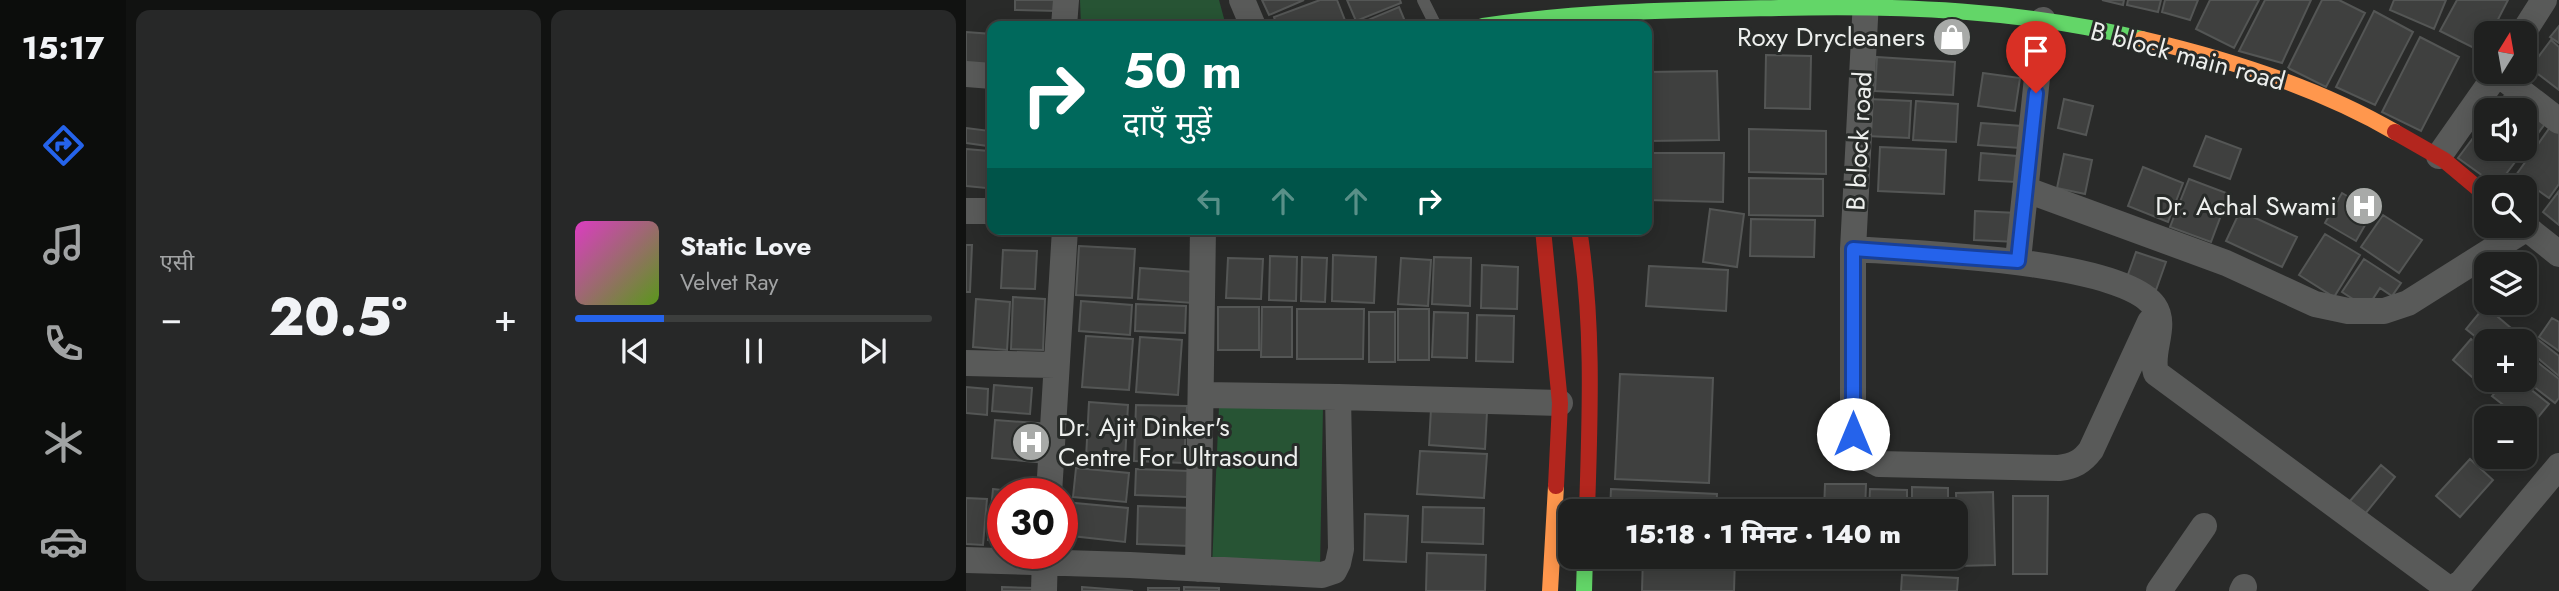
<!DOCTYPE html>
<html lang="hi">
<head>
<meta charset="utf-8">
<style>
  :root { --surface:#1f201f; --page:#272828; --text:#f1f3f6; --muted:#a1a3a4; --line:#3c3e3d; --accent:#2563eb }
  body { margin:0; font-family:Jost,"Noto Sans Devanagari",sans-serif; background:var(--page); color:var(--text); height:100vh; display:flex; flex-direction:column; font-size:26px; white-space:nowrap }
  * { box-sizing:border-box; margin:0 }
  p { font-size:23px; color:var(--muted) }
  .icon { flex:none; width:38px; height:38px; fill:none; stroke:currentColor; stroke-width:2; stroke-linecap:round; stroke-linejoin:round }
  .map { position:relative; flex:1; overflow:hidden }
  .sheet { display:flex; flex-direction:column; gap:10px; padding:10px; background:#111211; width:840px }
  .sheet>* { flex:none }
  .top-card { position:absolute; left:21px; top:21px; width:665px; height:214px; border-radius:14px; box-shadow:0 4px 18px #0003,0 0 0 2px var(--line); background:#00695c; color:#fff; overflow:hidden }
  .needle { width:46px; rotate:11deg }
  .fabs { position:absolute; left:1508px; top:21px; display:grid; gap:14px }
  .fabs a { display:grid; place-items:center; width:63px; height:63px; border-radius:14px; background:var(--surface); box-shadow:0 4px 18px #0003,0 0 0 2px var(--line); font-size:35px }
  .speed { position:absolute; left:21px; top:478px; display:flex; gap:14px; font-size:35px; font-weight:700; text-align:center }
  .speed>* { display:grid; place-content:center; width:91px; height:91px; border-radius:50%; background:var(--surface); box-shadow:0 4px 18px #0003,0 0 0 2px var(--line); line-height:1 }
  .speed .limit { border:10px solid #d22; background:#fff; color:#111 }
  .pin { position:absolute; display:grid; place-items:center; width:60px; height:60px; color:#fff; margin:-72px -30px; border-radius:50% 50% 50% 0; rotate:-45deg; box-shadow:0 0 7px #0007 }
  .pin .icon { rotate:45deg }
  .me { position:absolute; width:77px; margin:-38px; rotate:0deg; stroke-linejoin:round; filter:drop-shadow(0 0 5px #0008) }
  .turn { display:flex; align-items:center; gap:24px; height:147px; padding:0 21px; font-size:32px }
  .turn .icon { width:91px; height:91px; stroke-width:2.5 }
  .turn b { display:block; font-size:49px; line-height:60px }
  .lanes { display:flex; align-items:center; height:66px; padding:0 21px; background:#0003; justify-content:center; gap:35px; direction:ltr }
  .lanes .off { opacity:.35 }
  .big { font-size:52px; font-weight:800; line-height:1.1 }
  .sheet .widget { flex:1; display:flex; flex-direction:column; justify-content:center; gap:10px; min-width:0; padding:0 24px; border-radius:14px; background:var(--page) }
  .song { display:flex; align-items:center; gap:21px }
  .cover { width:84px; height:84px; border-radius:10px; background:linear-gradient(135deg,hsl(310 70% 55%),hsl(90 70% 35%)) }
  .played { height:7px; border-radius:4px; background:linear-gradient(90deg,var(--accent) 25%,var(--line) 25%) }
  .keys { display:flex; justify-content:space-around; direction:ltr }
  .heat { display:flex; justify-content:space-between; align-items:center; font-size:38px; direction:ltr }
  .sheet .tiles { flex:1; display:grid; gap:10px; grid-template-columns:repeat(2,1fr) }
  .trip { position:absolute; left:592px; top:499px; width:410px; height:70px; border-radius:14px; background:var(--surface); box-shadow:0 4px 18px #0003,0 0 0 2px var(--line); font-weight:800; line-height:70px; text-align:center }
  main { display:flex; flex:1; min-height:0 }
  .menu { display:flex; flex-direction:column; width:126px; justify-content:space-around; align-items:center; background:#0c0d0c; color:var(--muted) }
  .menu .icon { width:49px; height:49px }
  .menu .active { color:var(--accent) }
  .menu b { font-size:32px; color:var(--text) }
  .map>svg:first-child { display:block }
</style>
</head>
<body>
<main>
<nav class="menu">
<b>15:17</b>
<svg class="icon active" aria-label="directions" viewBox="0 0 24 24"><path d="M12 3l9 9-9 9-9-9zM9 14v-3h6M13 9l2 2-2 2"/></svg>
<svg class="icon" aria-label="music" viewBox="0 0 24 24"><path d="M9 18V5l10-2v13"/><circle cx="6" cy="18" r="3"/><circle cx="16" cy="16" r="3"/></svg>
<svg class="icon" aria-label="phone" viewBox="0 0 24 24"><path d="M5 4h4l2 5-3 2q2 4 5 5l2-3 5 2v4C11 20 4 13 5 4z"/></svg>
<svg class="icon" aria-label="climate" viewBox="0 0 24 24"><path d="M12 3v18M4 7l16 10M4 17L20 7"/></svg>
<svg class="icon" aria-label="car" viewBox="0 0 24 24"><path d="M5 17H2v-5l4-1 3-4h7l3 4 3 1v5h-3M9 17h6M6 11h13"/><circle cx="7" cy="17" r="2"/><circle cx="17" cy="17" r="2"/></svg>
</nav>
<section class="sheet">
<div class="tiles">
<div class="widget"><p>एसी</p>
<div class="heat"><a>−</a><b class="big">20.5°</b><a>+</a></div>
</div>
<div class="widget">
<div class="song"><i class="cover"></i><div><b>Static Love</b><p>Velvet Ray</p></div></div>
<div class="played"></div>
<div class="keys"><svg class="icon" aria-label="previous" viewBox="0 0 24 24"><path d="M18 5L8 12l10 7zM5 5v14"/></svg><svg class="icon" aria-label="pause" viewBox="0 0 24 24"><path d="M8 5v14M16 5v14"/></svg><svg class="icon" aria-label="next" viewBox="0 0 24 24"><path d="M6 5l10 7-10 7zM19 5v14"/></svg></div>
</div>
</div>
</section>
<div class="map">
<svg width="1593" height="591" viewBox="0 0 1593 591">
  <rect width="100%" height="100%" fill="#292a29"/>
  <path fill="#275434" d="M 114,0 L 253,0 L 260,26 L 115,26 Z
    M 253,406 L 357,408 L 354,569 L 246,567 Z"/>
  <path fill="#3f403f" stroke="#545655" stroke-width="2" d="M 49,0 L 92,0 L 92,11 L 49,10 Z
    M 296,0 L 338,0 L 303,15 Z
    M 354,0 L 371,0 L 380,23 L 371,26 L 311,26 L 308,17 Z
    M 381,0 L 434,0 L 435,3 L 390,21 Z
    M 1136,0 L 1158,0 L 1157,5 Z
    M 1162,0 L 1195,0 L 1192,12 L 1161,5 Z
    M 1199,0 L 1232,0 L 1224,20 L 1196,12 Z
    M 1244,0 L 1293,0 L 1268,48 L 1230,29 Z
    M 1299,0 L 1345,0 L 1316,63 L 1273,51 Z
    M 1356,0 L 1373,0 L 1399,13 L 1360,87 L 1322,68 Z
    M 1428,0 L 1480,0 L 1468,29 L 1424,10 Z
    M 1491,0 L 1542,0 L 1525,33 L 1521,33 L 1521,42 L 1516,52 L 1474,31 Z
    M 433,7 L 441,26 L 391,26 L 390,25 Z
    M 1408,11 L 1447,32 L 1409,105 L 1370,87 Z
    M 1593,26 L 1593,43 L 1584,37 Z
    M 0,32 L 26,34 L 26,67 L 0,66 Z
    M 1454,37 L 1493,57 L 1455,131 L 1416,112 Z
    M 1585,40 L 1593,47 L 1593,90 L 1564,68 Z
    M 800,55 L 845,56 L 844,109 L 799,108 Z
    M 911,57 L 989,62 L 987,95 L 909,91 Z
    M 751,71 L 753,140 L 681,141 L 681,72 Z
    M 1017,73 L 1054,78 L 1049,111 L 1012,106 Z
    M 1542,91 L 1582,120 L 1558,152 L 1553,149 L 1559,149 L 1559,110 L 1528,110 Z
    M 902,99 L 945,101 L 943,138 L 901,136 Z
    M 1098,99 L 1127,106 L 1120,135 L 1092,128 Z
    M 950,101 L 992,104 L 990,142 L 947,140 Z
    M 1015,123 L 1056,126 L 1054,148 L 1012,145 Z
    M 1587,123 L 1593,128 L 1593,184 L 1583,198 L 1550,175 Z
    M 1516,126 L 1521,129 L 1521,149 L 1547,149 L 1555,154 L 1531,186 L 1492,158 Z
    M 0,128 L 24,131 L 22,146 L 0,143 Z
    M 783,129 L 860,131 L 860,174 L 783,172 Z
    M 1240,136 L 1275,149 L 1264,179 L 1228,166 Z
    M 914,147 L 980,150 L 978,194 L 912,191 Z
    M 0,149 L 23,151 L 20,188 L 0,186 Z
    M 681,153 L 758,153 L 757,202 L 681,200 Z
    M 1015,153 L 1051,156 L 1050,182 L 1013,180 Z
    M 1098,154 L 1126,160 L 1119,194 L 1091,188 Z
    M 1177,167 L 1217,183 L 1202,222 L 1162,206 Z
    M 783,178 L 857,179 L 857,216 L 783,215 Z
    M 1223,179 L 1263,194 L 1245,242 L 1204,227 Z
    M 1593,191 L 1593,225 L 1577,212 Z
    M 1376,193 L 1407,211 L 1390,241 L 1359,223 Z
    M 744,209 L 778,214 L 771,267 L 737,262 Z
    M 1009,211 L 1052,213 L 1051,242 L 1008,240 Z
    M 1274,211 L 1331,237 L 1316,267 L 1260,241 Z
    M 1417,215 L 1456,240 L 1433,273 L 1395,247 Z
    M 785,219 L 849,220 L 848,257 L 784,256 Z
    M 1359,234 L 1394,255 L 1368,297 L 1333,275 Z
    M 0,245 L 6,245 L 4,292 L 0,292 Z
    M 113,246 L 169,249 L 166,298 L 110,295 Z
    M 37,250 L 71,251 L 69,289 L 35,288 Z
    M 1170,252 L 1200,262 L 1190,290 L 1160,280 Z
    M 367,255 L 410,257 L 408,303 L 366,301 Z
    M 304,256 L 331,257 L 330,301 L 303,300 Z
    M 336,257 L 361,258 L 359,302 L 335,301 Z
    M 468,257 L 505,258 L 504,306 L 466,304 Z
    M 262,258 L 297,259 L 295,299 L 260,298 Z
    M 435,258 L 465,260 L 462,306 L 432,304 Z
    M 1398,259 L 1435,283 L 1426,296 L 1414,288 L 1401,308 L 1376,292 Z
    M 516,265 L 552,267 L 551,309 L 515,308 Z
    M 683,266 L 762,270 L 760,311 L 680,306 Z
    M 174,268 L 229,272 L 227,303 L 172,299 Z
    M 47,297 L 79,299 L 77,350 L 45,349 Z
    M 10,299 L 44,302 L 41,350 L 7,347 Z
    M 115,301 L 166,305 L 164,335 L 113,331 Z
    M 170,304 L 220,306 L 219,333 L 169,331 Z
    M 1519,306 L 1558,339 L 1557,341 L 1521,341 L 1521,346 L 1500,329 Z
    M 252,307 L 293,307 L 293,350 L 252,350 Z
    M 296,307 L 326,307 L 326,357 L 295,357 Z
    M 331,309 L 398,309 L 397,359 L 331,359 Z
    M 432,309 L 463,309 L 463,360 L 432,360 Z
    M 403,312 L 429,312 L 429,362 L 403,362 Z
    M 468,312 L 502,313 L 501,358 L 466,357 Z
    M 511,315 L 548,316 L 547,362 L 510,361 Z
    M 1586,318 L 1593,322 L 1593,351 L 1573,337 Z
    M 120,336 L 167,339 L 163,390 L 116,387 Z
    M 174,337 L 216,340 L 212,395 L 170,392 Z
    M 1570,338 L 1593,356 L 1593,376 L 1561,349 Z
    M 1505,339 L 1521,353 L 1521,380 L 1516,386 L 1487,360 Z
    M 1561,354 L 1593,379 L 1593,398 L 1589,403 L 1559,380 Z
    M 654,374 L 747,378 L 743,483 L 649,479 Z
    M 1540,380 L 1553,380 L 1583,404 L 1564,427 L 1559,423 L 1559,418 L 1554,418 L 1526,396 Z
    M 28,385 L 66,388 L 64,414 L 26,411 Z
    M 0,387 L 22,389 L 21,415 L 0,413 Z
    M 123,402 L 162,405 L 159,460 L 120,458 Z
    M 170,405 L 221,406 L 218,463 L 168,461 Z
    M 465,409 L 521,412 L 519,449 L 463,445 Z
    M 29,420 L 85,424 L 81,463 L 26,458 Z
    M 454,451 L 521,454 L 518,498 L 451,494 Z
    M 1504,459 L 1527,480 L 1494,517 L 1470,496 Z
    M 1415,465 L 1429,477 L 1399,514 L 1384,501 Z
    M 110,468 L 163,473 L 160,502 L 107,497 Z
    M 170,469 L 223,471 L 222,497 L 169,495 Z
    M 859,484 L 900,484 L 899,511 L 858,511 Z
    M 946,487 L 982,488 L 982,511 L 946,511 Z
    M 27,489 L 72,494 L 37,494 L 37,542 L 22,540 Z
    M 645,489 L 751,494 L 750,511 L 644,511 Z
    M 904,489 L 941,490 L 941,511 L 903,511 Z
    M 1027,492 L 1029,565 L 992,566 L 990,493 Z
    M 1047,496 L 1082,496 L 1081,574 L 1047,574 Z
    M 0,498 L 21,499 L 17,545 L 0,544 Z
    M 109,503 L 162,508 L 159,542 L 106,536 Z
    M 172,506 L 226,508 L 225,546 L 171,544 Z
    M 457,507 L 518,508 L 517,544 L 456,542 Z
    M 399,514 L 442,516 L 440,562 L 398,560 Z
    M 461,553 L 520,555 L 519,591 L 460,591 Z
    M 677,556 L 769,556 L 768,591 L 676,591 Z
    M 775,556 L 835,556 L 835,568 L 775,567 Z
    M 857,556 L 899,556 L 899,569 L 857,568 Z
    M 902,556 L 940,556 L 939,564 L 902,563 Z
    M 945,556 L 981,556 L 981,558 L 945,558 Z
    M 936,575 L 992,578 L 991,591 L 935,591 Z
    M 36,587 L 69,588 L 69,591 L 36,591 Z
    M 116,587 L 167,591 L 116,591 Z
    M 218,587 L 253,588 L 253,591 L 218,591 Z
    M 182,588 L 213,588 L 213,591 L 182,591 Z"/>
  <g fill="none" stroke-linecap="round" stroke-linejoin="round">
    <path stroke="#595a59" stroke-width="12" d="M 457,0 L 470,26"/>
    <path stroke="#595a59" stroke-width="26" d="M 276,0 L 287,26
      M 900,0 L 887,249 L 887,434 L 900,457 L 913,464 L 1093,468 C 1108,466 1116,462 1125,450 L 1184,322
      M 98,26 L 100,0
      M 1557,33 L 1578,0
      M 1531,73 L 1593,121
      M 0,74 L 26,76
      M 1473,156 L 1532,72
      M 1061,190 L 1260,263 L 1349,304 L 1382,311 L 1418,311 L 1442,303 L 1561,228
      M 0,211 L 26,211
      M 1558,226 L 1593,254
      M 887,249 C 946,253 1156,260 1188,306 C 1202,326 1183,352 1190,373 L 1480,587 L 1488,588 L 1496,582 L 1593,466
      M 1052,260 L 1077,20
      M 0,363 L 89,365
      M 372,397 L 594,403
      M 83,494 L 99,229
      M 0,560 L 164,565 L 356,575 L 368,571 L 372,563 L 375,549 L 372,397 L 236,395
      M 232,569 L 237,229
      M 78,591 L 79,553
      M 1193,591 L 1238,526
      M 1276,591 L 1278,587"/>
    <path stroke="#63d668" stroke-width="16" d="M 517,26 C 616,11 713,10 813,8 C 935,5 1056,10 1176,39
      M 618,591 L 619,556"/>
    <path stroke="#ff974d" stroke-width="16" d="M 1176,39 C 1262,59 1352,87 1429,132
      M 584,591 L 590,486"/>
    <path stroke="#b3261e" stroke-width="16" d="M 1429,132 L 1478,160 L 1521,196
      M 577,229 L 594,403 L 590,486
      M 613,229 C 628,323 624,416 621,511"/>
  </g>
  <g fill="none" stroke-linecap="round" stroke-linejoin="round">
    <defs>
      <path id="route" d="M 887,434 L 887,249 L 1052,261 L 1070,93"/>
    </defs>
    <use href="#route" stroke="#184099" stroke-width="18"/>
    <use href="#route" stroke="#2563eb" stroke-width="12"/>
  </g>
  <defs>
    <symbol id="shop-disc" viewBox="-11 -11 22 22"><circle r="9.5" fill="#a8aaa8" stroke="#282b29"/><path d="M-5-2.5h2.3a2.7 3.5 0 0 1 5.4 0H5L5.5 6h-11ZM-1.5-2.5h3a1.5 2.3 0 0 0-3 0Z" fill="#fff"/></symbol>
    <symbol id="hospital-disc" viewBox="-11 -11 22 22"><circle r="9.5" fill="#a8aaa8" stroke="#282b29"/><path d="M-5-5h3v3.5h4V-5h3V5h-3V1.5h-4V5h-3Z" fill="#fff"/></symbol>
  </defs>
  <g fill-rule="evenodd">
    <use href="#shop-disc" x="964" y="15" width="44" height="44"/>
    <use href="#hospital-disc" x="1376" y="184" width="44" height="44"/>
    <use href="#hospital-disc" x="43" y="420" width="44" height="44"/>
  </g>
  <g text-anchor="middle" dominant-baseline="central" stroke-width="6" stroke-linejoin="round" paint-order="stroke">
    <g font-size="26" fill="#edefed" stroke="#282b29" text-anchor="end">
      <text x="959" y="37">Roxy Drycleaners</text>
      <text x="1371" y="206">Dr. Achal Swami</text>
      <text x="92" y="427" text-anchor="start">Dr. Ajit Dinker's<tspan x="92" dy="30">Centre For Ultrasound</tspan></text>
    </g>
    <g font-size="26" fill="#edefed" stroke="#282b29">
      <text transform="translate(1222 56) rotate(15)">B block main road</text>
      <text transform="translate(893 141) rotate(-87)">B block road</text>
    </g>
  </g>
</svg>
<div class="fabs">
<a><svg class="needle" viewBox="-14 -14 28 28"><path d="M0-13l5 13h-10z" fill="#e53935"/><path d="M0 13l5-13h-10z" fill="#a1a3a4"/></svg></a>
<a><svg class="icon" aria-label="sound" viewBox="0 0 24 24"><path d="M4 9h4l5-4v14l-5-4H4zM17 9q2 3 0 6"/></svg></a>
<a><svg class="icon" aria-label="search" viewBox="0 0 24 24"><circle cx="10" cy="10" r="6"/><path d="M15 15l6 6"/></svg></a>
<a><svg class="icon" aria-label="layers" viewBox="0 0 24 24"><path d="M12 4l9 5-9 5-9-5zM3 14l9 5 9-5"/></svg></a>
<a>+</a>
<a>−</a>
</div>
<div class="speed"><div class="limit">30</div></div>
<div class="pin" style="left:1070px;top:93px;background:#d93025"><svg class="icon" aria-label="arrive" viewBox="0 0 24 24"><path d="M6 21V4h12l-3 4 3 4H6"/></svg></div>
<svg class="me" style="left:887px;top:434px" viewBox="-20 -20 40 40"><circle r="19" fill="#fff"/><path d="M0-13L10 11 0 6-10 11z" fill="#2563eb"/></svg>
<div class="trip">15:18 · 1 मिनट · 140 m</div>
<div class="top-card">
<div class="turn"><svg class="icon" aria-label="right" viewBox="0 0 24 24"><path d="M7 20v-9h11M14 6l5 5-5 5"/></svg><div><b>50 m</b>दाएँ मुड़ें</div></div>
<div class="lanes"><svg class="icon off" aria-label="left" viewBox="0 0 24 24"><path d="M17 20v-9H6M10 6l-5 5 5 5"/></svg><svg class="icon off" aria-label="ahead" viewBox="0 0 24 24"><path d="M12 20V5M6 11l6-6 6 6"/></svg><svg class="icon off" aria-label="ahead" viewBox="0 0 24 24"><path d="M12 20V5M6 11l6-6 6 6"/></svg><svg class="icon" aria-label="right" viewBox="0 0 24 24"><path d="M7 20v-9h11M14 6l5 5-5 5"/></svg></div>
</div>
</div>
</main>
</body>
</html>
